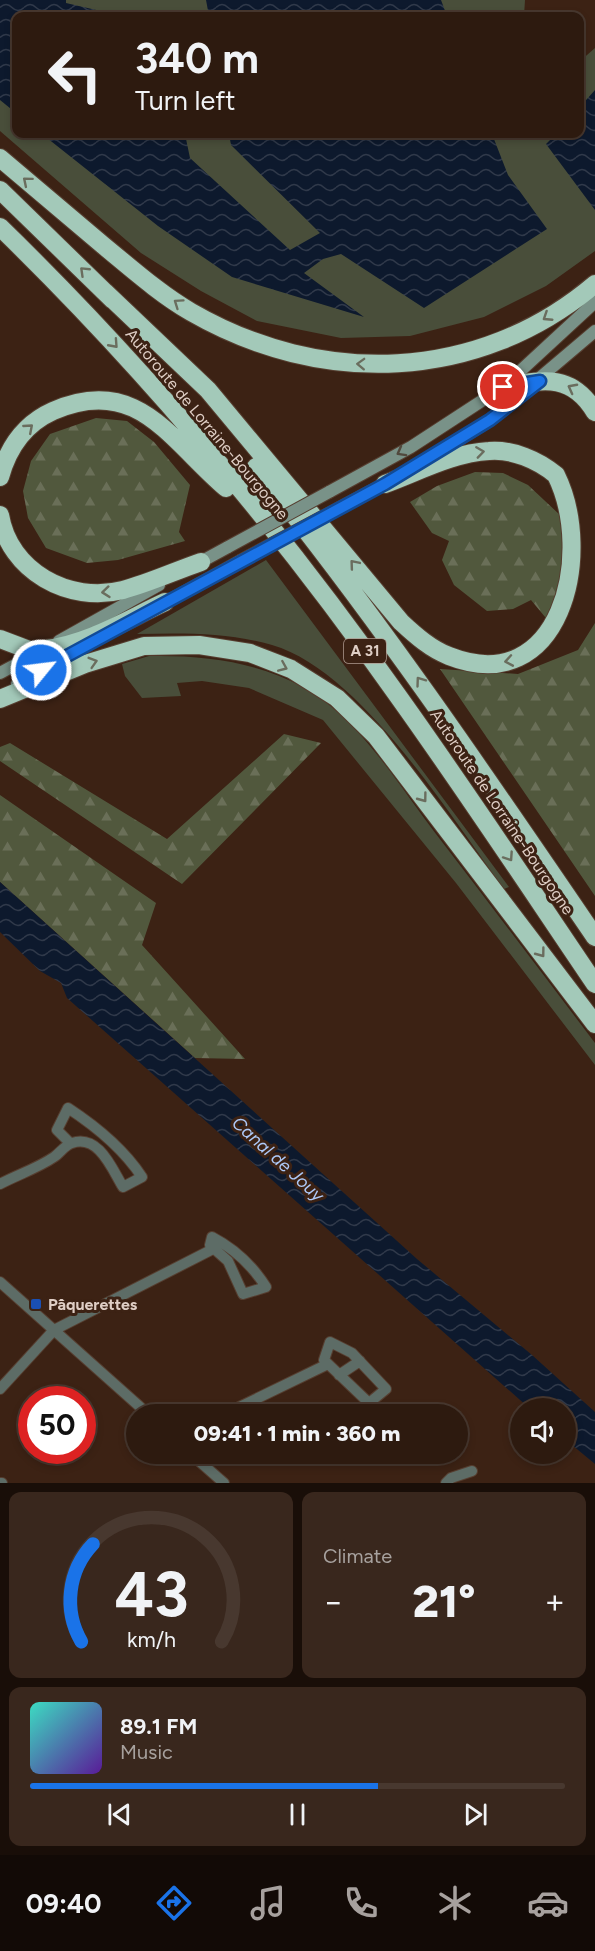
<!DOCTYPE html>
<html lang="en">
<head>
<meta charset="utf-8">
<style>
  :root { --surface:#2d1a0f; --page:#39271d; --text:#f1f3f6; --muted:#a7a19e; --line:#48382f; --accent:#1a73e8 }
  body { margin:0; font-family:Figtree,sans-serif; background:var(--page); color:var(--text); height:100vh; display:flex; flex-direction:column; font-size:22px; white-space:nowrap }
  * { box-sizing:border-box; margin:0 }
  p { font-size:20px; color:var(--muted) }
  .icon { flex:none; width:33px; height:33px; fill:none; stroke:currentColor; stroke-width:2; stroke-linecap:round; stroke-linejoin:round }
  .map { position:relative; height:1483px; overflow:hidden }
  .panel { display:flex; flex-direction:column; gap:9px; padding:9px; background:#190e08; flex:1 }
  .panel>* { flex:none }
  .banner { position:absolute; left:12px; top:12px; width:572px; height:126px; border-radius:12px; box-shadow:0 3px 9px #0003,0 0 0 2px var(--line); background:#2d1a0f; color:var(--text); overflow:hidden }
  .tools { position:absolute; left:510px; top:1398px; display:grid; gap:12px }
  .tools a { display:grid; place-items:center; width:66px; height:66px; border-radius:50%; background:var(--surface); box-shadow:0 3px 9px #0003,0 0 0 2px var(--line); font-size:30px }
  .speed { position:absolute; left:18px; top:1386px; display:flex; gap:12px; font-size:30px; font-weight:700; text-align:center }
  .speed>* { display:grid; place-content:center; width:78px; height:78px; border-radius:50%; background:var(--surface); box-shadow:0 3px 9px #0003,0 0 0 2px var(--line); line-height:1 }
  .speed .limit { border:9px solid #d22; background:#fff; color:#111 }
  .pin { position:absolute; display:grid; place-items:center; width:51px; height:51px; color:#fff; margin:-26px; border:3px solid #fff; border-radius:50%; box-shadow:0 2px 6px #0007 }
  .me { position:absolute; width:66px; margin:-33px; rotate:61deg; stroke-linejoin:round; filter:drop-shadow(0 0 4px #0008) }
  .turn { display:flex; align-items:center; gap:21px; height:126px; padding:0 24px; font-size:27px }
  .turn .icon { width:78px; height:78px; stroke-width:2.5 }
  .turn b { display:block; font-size:42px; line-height:51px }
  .big { font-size:45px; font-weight:800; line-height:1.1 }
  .panel .card { flex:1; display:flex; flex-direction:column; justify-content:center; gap:9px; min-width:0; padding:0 21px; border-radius:12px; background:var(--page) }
  .panel .dial { align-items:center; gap:0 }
  .dial svg { height:156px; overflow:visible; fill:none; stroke:var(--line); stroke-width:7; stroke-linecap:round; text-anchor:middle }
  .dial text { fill:var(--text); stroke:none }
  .song { display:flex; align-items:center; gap:18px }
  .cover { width:72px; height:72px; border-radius:9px; background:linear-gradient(135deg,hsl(170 70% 55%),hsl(270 70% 35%)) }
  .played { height:6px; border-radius:3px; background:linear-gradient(90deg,var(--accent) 65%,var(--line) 65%) }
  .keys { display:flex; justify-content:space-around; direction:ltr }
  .heat { display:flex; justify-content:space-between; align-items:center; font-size:33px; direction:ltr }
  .panel .tiles { flex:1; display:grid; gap:9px; grid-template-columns:1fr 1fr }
  .card:last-child { grid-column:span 2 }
  .trip { position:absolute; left:126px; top:1404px; width:342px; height:60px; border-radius:30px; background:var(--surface); box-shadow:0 3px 9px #0003,0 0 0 2px var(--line); font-weight:800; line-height:60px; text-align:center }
  .dock { display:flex; height:96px; justify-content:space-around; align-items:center; background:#120a06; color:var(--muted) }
  .dock .icon { width:42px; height:42px }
  .dock .current { color:var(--accent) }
  .dock b { font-size:27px; color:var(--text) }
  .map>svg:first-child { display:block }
</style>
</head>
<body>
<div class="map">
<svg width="595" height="1483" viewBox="0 0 595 1483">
  <defs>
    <pattern id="forest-firs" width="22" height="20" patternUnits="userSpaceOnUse" patternTransform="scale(1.5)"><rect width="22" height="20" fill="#51583d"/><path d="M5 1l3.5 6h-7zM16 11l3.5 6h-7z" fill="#6a6f58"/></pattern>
    <pattern id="water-waves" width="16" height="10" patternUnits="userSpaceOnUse" patternTransform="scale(1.5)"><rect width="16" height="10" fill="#0d192d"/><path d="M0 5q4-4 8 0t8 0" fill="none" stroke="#30394a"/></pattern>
  </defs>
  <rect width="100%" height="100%" fill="#3c2214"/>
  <path fill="#494e3a" d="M 0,0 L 525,0 L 524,16 L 16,16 L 16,134 L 579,134 L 579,62 L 595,48 L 595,251 L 546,286 L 484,317 L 410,336 L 341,338 L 257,321 L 201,291 L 141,253 L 0,131 Z
    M 266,560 L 509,887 L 504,889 C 450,816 361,671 272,645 C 227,632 183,633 137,634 Z
    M 149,656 C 203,655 254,661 303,687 C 360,719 397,783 436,834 C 489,903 542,973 595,1043 L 595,1065 L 456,883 L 323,720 L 249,688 L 202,681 L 177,683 L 181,696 L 142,698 L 125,676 L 122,664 Z"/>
  <path fill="url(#forest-firs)" d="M 96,418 L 127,421 L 154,442 L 190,485 L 179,532 L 185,541 L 118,560 L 87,563 L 46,548 L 28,518 L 23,491 L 31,461 L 50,434 Z
    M 475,472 L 503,473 L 528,485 L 560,515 L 573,544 L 550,623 L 531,600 L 513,609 L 487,611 L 454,585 L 442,560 L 449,541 L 432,533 L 410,502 L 437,486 Z
    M 595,623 L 595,896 L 440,669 L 518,674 L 578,650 Z
    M 284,734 L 321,743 L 182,884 L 0,761 L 0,747 L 10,743 L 167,839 Z
    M 0,795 L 156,903 L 142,945 L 245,1059 L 195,1058 L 0,882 Z"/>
  <path fill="url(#water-waves)" d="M 0,0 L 66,0 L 66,3 L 122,16 L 16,16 L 16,113 L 0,100 Z
    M 206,0 L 441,0 L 447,16 L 209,16 Z
    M 595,90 L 595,210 L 546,144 L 556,134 L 579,134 L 579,108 Z
    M 42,134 L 185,134 L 190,158 L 290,250 L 320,233 L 231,145 L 229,134 L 492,134 L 508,175 L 547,229 L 424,308 L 341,254 L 323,259 L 304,273 L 364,317 L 232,277 L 158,226 Z
    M 0,882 L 417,1259 L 532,1355 L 595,1412 L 595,1464 L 566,1440 L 566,1408 L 529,1408 L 67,998 L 61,983 L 40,971 L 0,932 Z"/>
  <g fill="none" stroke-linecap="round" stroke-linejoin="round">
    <defs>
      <path id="minor" d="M 0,1184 C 17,1175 38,1168 54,1157 C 60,1153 65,1145 72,1143 C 99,1134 112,1169 123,1187 L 142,1177 C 123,1148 97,1127 68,1108 L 57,1130 L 70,1143
        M 212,1237 C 235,1249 252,1265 266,1287 L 243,1294 L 228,1261 L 210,1245 Z
        M 0,1282 L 148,1414
        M 330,1342 L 352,1353 L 386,1389 L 369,1403 L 324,1360 Z
        M 339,1375 L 360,1361
        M 0,1389 L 54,1330 L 213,1249
        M 225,1414 L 328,1364
        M 191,1454 L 224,1483
        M 0,1483 L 2,1483
        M 446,1483 L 451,1478 L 472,1471"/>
      <path id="secondary" d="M 421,463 L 490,420 L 595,331
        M 329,492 L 411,447 L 503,387 L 595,302
        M 341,507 L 390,481
        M 195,565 L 228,547
        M 159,606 L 240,561
        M 59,641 L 159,585
        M 0,673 L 41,651
        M 17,684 L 88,645"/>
      <path id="motorway" d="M 0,158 C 35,188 70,217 104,246 C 132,269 160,294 191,312 C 321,387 478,383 595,284
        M 0,190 L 113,300
        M 0,227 C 147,370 280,529 398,696 C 466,791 530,888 595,984
        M 105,292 L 208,390 L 401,622 C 416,636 431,649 449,656 C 561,700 595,554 556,475 C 538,460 512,449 489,451 C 453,453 418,472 385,484
        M 503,387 C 542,380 571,372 595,412
        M 256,467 C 378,618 486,777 595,937
        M 0,477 C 8,448 24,424 53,411 C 137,374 170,440 226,488
        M 0,515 C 9,571 69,604 123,590 C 149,583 175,571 201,562
        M 0,639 L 37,653
        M 45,649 C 88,644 126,620 165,602
        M 0,699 L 85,664 L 144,646 L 199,645 L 250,653 L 291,669 L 337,698 L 376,736 L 595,1024"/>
    </defs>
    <use href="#minor" stroke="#563e30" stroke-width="12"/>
    <use href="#secondary" stroke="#563e30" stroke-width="14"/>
    <use href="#motorway" stroke="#563e30" stroke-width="20"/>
    <use href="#minor" stroke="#5d6c66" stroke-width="10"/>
    <use href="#secondary" stroke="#799288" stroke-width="12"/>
    <use href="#motorway" stroke="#a3c9b9" stroke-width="18"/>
    <defs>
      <path id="secondary-bridge" d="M 228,547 L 329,492
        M 240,561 L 341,507"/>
    </defs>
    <use href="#secondary-bridge" stroke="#563e30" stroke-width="14" stroke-linecap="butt"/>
    <use href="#secondary-bridge" stroke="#799288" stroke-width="12"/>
  </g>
  <defs><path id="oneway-chevron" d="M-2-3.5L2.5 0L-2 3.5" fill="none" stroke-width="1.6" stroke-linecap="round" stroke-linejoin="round" transform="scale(1.5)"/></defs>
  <g stroke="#6a6d5e">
    <use href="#oneway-chevron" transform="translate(27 181) rotate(-140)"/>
    <use href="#oneway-chevron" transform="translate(84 271) rotate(-136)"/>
    <use href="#oneway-chevron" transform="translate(178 303) rotate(-145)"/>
    <use href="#oneway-chevron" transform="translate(547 317) rotate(147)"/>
    <use href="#oneway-chevron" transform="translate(114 344) rotate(48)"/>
    <use href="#oneway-chevron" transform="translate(361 364) rotate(-178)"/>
    <use href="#oneway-chevron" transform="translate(572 388) rotate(-152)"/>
    <use href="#oneway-chevron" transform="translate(29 428) rotate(-41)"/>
    <use href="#oneway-chevron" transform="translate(480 452) rotate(-8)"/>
    <use href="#oneway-chevron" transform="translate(354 564) rotate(-130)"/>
    <use href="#oneway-chevron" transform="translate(106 592) rotate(174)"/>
    <use href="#oneway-chevron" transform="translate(509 661) rotate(170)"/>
    <use href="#oneway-chevron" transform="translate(93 662) rotate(-17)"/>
    <use href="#oneway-chevron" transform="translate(283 667) rotate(23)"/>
    <use href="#oneway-chevron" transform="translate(420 681) rotate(-126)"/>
    <use href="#oneway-chevron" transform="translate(423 798) rotate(53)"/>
    <use href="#oneway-chevron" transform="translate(509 857) rotate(56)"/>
    <use href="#oneway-chevron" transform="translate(541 953) rotate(53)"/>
  </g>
  <use stroke="#51493d" href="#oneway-chevron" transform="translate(401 452) rotate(151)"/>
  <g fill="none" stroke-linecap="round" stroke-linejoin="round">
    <defs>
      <path id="route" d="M 41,670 L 385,484 L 490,420 L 540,381 L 503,387"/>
    </defs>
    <use href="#route" stroke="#114b97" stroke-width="15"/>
    <use href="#route" stroke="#1a73e8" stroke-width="10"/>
  </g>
  <rect fill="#1a4fb4" stroke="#3c2214" stroke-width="2" x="30" y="1298" width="12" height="12" rx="3"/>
  <g text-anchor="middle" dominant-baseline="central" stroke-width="6" stroke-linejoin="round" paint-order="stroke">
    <rect fill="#3c2214" stroke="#ae9a90" stroke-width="1.5" x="344" y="639" width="42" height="24" rx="4.5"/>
    <g font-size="15" font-weight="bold" fill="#dfcec5">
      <text x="365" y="651">A 31</text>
    </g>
    <g font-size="16" fill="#dfcec5" stroke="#3c2214">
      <text transform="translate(207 424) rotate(50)">Autoroute de Lorraine-Bourgogne</text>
      <text transform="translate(502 812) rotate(56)">Autoroute de Lorraine-Bourgogne</text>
    </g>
    <g font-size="16" font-weight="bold" fill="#dfcec5" stroke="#3c2214" text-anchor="start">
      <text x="48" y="1304">Pâquerettes</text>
    </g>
    <g font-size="18" font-style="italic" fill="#adc9f8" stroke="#3c2214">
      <text transform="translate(278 1159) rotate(42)">Canal de Jouy</text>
    </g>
  </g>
</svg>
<div class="tools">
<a><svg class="icon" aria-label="sound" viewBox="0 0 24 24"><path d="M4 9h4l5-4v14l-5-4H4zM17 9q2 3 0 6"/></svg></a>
</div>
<div class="speed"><div class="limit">50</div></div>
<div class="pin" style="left:503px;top:387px;background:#d93025"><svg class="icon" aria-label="arrive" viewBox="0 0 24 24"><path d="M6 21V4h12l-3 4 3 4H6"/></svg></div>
<svg class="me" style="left:41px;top:670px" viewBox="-20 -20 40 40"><circle r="17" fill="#1a73e8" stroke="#fff" stroke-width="3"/><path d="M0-11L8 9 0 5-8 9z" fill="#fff"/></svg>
<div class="trip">09:41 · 1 min · 360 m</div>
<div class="banner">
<div class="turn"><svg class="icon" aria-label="left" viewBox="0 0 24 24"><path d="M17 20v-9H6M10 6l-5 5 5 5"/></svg><div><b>340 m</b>Turn left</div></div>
</div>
</div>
<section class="panel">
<div class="tiles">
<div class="card dial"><svg viewBox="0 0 100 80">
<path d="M14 69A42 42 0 1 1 86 69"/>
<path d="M14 69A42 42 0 0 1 20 19" stroke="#1a73e8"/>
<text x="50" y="56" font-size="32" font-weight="700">43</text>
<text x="50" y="72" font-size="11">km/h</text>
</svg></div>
<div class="card"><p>Climate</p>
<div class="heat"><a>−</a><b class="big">21°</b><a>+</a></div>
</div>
<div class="card">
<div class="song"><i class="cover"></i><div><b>89.1 FM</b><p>Music</p></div></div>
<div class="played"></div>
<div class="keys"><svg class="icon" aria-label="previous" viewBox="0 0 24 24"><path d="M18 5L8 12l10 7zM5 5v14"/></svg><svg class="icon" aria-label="pause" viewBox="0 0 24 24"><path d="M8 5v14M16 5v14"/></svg><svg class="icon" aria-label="next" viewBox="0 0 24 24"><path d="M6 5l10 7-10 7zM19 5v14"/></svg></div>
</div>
</div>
</section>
<nav class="dock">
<b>09:40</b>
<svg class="icon current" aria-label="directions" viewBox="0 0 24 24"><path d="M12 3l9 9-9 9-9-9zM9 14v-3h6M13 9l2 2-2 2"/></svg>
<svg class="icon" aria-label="music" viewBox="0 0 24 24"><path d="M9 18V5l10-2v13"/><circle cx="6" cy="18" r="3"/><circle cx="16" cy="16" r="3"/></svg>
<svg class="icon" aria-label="phone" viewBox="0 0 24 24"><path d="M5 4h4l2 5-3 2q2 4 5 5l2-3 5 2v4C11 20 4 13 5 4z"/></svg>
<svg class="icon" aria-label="climate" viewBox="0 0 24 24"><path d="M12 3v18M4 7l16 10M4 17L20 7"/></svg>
<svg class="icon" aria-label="car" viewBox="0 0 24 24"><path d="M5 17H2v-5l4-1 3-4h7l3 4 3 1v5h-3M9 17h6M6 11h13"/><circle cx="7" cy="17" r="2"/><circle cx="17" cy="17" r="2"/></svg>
</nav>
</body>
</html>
